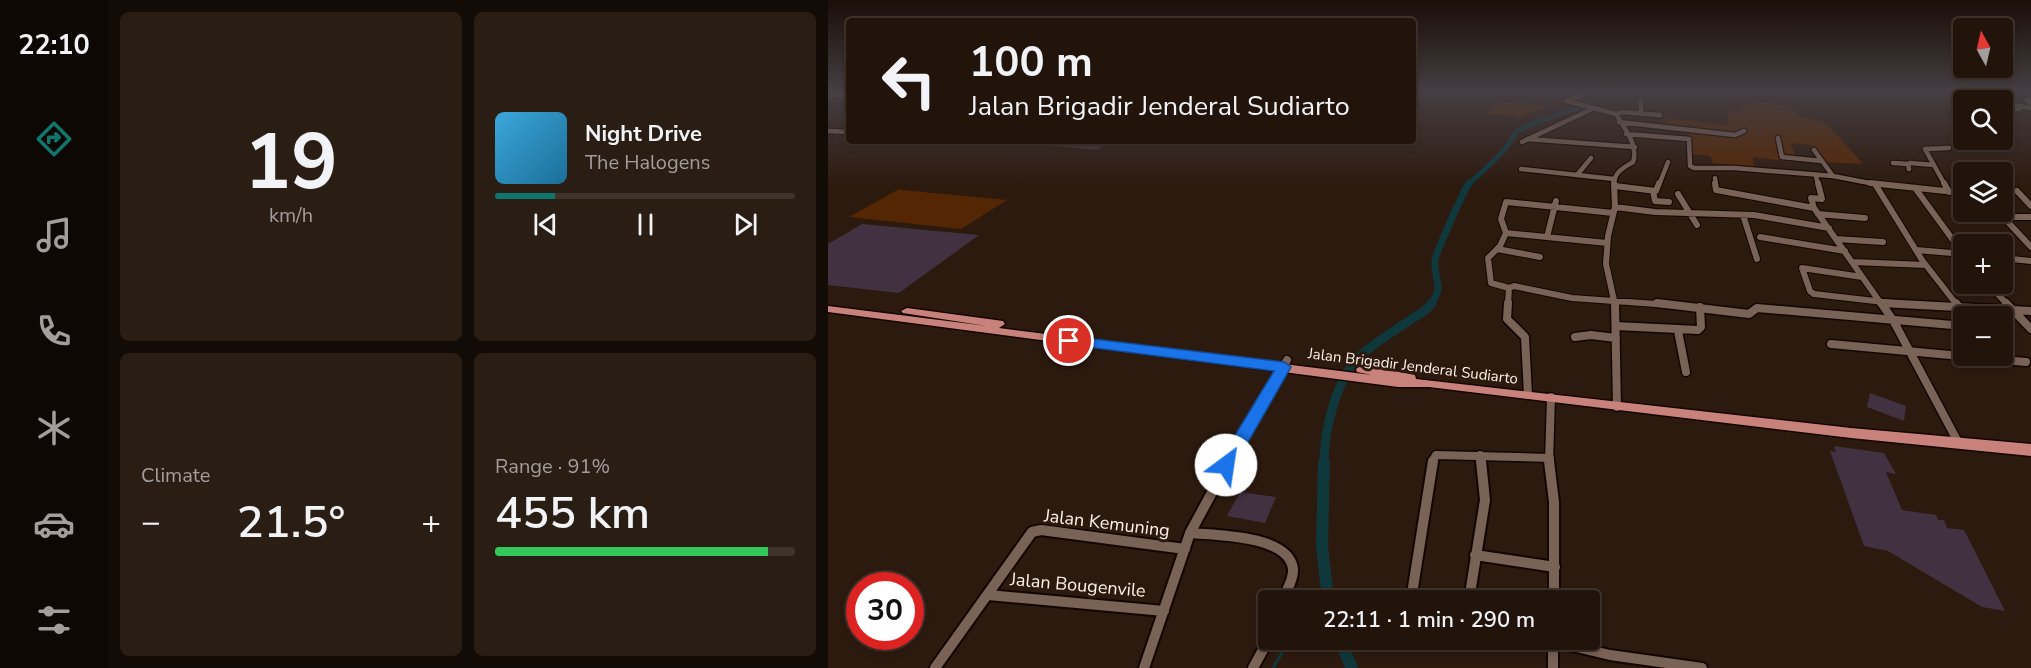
<!DOCTYPE html>
<html lang="en">
<head>
<meta charset="utf-8">
<style>
  :root { --surface:#22140b; --page:#2a1d14; --text:#f1f3f6; --muted:#a29e9d; --line:#3f332c; --accent:#0f766e }
  body { margin:0; font-family:"Nunito Sans",sans-serif; background:var(--page); color:var(--text); height:100vh; display:flex; flex-direction:column; font-size:22px; white-space:nowrap }
  * { box-sizing:border-box; margin:0 }
  p { font-size:20px; color:var(--muted) }
  .icon { flex:none; width:33px; height:33px; fill:none; stroke:currentColor; stroke-width:2; stroke-linecap:round; stroke-linejoin:round }
  .map { position:relative; flex:1; overflow:hidden }
  .panel { display:flex; flex-direction:column; gap:12px; padding:12px; background:#130b06; width:720px }
  .panel>* { flex:none }
  .banner { position:absolute; left:18px; top:18px; width:570px; height:126px; border-radius:6px; box-shadow:0 3px 9px #0003,0 0 0 2px var(--line); background:#22140b; color:var(--text); overflow:hidden }
  .needle { width:39px; rotate:352deg }
  .tools { position:absolute; left:1125px; top:18px; display:grid; gap:12px }
  .tools a { display:grid; place-items:center; width:60px; height:60px; border-radius:6px; background:var(--surface); box-shadow:0 3px 9px #0003,0 0 0 2px var(--line); font-size:30px }
  .speed { position:absolute; left:18px; top:572px; display:flex; gap:12px; font-size:30px; font-weight:700; text-align:center }
  .speed>* { display:grid; place-content:center; width:78px; height:78px; border-radius:50%; background:var(--surface); box-shadow:0 3px 9px #0003,0 0 0 2px var(--line); line-height:1 }
  .speed .limit { border:9px solid #d22; background:#fff; color:#111 }
  .pin { position:absolute; display:grid; place-items:center; width:51px; height:51px; color:#fff; margin:-26px; border:3px solid #fff; border-radius:50%; box-shadow:0 2px 6px #0007 }
  .me { position:absolute; width:66px; margin:-33px; rotate:31deg; stroke-linejoin:round; filter:drop-shadow(0 0 4px #0008) }
  .turn { display:flex; align-items:center; gap:21px; height:126px; padding:0 24px; font-size:27px }
  .turn .icon { width:78px; height:78px; stroke-width:2.5 }
  .turn b { display:block; font-size:42px; line-height:51px }
  .big { font-size:45px; font-weight:600; line-height:1.1 }
  .panel .tile { flex:1; display:flex; flex-direction:column; justify-content:center; gap:9px; min-width:0; padding:0 21px; border-radius:9px; background:var(--page) }
  .panel .dial { align-items:center; gap:0 }
  .dial b { font-size:78px; line-height:1 }
  .song { display:flex; align-items:center; gap:18px }
  .cover { width:72px; height:72px; border-radius:9px; background:linear-gradient(135deg,hsl(200 70% 55%),hsl(200 70% 35%)) }
  .played { height:6px; border-radius:3px; background:linear-gradient(90deg,var(--accent) 20%,var(--line) 20%) }
  .keys { display:flex; justify-content:space-around; direction:ltr }
  .heat { display:flex; justify-content:space-between; align-items:center; font-size:33px; direction:ltr }
  .charge { height:9px; border-radius:4px; background:linear-gradient(90deg,#34c759 91%,var(--line) 0) }
  .panel .tiles { flex:1; display:grid; gap:12px; grid-template-columns:repeat(2,1fr) }
  .trip { position:absolute; left:430px; top:590px; width:342px; height:60px; border-radius:6px; background:var(--surface); box-shadow:0 3px 9px #0003,0 0 0 2px var(--line); font-weight:600; line-height:60px; text-align:center }
  main { display:flex; flex:1; min-height:0 }
  .tabs { display:flex; flex-direction:column; width:108px; justify-content:space-around; align-items:center; background:#0e0804; color:var(--muted) }
  .tabs .icon { width:42px; height:42px }
  .tabs .selected { color:var(--accent) }
  .tabs b { font-size:27px; color:var(--text) }
  .map>svg:first-child { display:block }
</style>
</head>
<body>
<main>
<nav class="tabs">
<b>22:10</b>
<svg class="icon selected" aria-label="directions" viewBox="0 0 24 24"><path d="M12 3l9 9-9 9-9-9zM9 14v-3h6M13 9l2 2-2 2"/></svg>
<svg class="icon" aria-label="music" viewBox="0 0 24 24"><path d="M9 18V5l10-2v13"/><circle cx="6" cy="18" r="3"/><circle cx="16" cy="16" r="3"/></svg>
<svg class="icon" aria-label="phone" viewBox="0 0 24 24"><path d="M5 4h4l2 5-3 2q2 4 5 5l2-3 5 2v4C11 20 4 13 5 4z"/></svg>
<svg class="icon" aria-label="climate" viewBox="0 0 24 24"><path d="M12 3v18M4 7l16 10M4 17L20 7"/></svg>
<svg class="icon" aria-label="car" viewBox="0 0 24 24"><path d="M5 17H2v-5l4-1 3-4h7l3 4 3 1v5h-3M9 17h6M6 11h13"/><circle cx="7" cy="17" r="2"/><circle cx="17" cy="17" r="2"/></svg>
<svg class="icon" aria-label="filters" viewBox="0 0 24 24"><path d="M4 7h16M4 17h16"/><circle cx="9" cy="7" r="2"/><circle cx="15" cy="17" r="2"/></svg>
</nav>
<section class="panel">
<div class="tiles">
<div class="tile dial"><b>19</b><p>km/h</p></div>
<div class="tile">
<div class="song"><i class="cover"></i><div><b>Night Drive</b><p>The Halogens</p></div></div>
<div class="played"></div>
<div class="keys"><svg class="icon" aria-label="previous" viewBox="0 0 24 24"><path d="M18 5L8 12l10 7zM5 5v14"/></svg><svg class="icon" aria-label="pause" viewBox="0 0 24 24"><path d="M8 5v14M16 5v14"/></svg><svg class="icon" aria-label="next" viewBox="0 0 24 24"><path d="M6 5l10 7-10 7zM19 5v14"/></svg></div>
</div>
<div class="tile"><p>Climate</p>
<div class="heat"><a>−</a><b class="big">21.5°</b><a>+</a></div>
</div>
<div class="tile"><p>Range · 91%</p><b class="big">455 km</b><div class="charge"></div></div>
</div>
</section>
<div class="map">
<svg width="1203" height="668" viewBox="0 0 1203 668">
  <rect width="100%" height="100%" fill="#2d1a0f"/>
  <path fill="#552603" d="M 672,101 L 722,106 L 690,119 L 686,116 L 660,114 Z
    M 936,102 L 959,106 L 973,117 L 994,121 L 1012,138 L 1035,164 L 993,162 L 982,145 L 962,143 L 971,163 L 925,157 L 926,167 L 885,163 L 882,156 L 864,154 L 859,128 L 838,125 L 838,118 L 899,125 L 901,111 L 912,113 L 916,104 Z
    M 71,189 L 74,190 L 179,200 L 133,229 L 21,217 Z"/>
  <g fill="none" stroke-linecap="round" stroke-linejoin="round">
    <path stroke="#0f383d" stroke-width="3" d="M 445,668 L 462,639"/>
    <path stroke="#0f383d" stroke-width="5" d="M 640,185 C 652,173 666,162 677,149 C 682,143 685,134 691,130 C 718,116 758,109 782,92"/>
    <path stroke="#0f383d" stroke-width="7" d="M 602,305 C 618,285 605,280 607,261 C 608,252 636,190 641,183"/>
    <path stroke="#0f383d" stroke-width="9" d="M 496,462 C 496,432 508,380 530,358 C 546,342 580,322 599,309 L 604,303"/>
    <path stroke="#0f383d" stroke-width="12" d="M 496,461 L 494,546 L 500,600
      M 511,639 L 524,668"/>
  </g>
  <path fill="#423140" d="M 224,141 L 283,141 L 270,150 L 224,146 Z
    M 34,224 L 151,235 L 71,293 L 0,285 L 0,244 Z
    M 1042,393 L 1078,406 L 1076,421 L 1039,407 Z
    M 1006,446 L 1056,453 L 1068,474 L 1058,472 L 1074,510 L 1108,515 L 1110,520 L 1116,520 L 1119,528 L 1136,530 L 1177,611 L 1154,607 L 1060,551 L 1036,546 L 1002,451 L 1008,452 Z
    M 412,492 L 448,497 L 437,523 L 399,516 Z"/>
  <g fill="none" stroke-linecap="round" stroke-linejoin="round">
    <defs>
      <path id="minor-far3" d="M 2,94 L 21,96
        M 1134,99 L 1147,100
        M 1203,99 L 1198,100 L 1203,103
        M 739,101 L 788,114 L 794,112 L 832,115
        M 739,101 L 760,92
        M 813,101 L 813,114
        M 1174,103 L 1203,108
        M 1136,105 L 1132,105 L 1136,109
        M 1174,108 L 1191,109
        M 791,122 L 907,135 L 916,131
        M 0,131 L 21,132
        M 798,134 L 861,139 L 862,166 L 866,168 L 906,168 L 1005,176 L 1052,185
        M 950,138 L 954,157 L 994,161
        M 699,139 L 807,147
        M 694,142 L 764,109
        M 986,150 L 1005,176
        M 1065,163 L 1080,164
        M 693,169 L 786,179
        M 1081,169 L 1080,164 L 1082,163 L 1106,165
        M 749,175 L 763,158
        M 988,176 L 990,185
        M 887,178 L 888,185
        M 786,185 C 786,172 795,168 805,162 C 811,145 796,128 788,114
        M 831,185 L 840,162
        M 1117,185 L 1097,149 L 1121,148"/>
      <path id="minor-far2" d="M 786,183 L 787,207 L 780,236 L 778,264 L 787,305
        M 887,183 L 888,190 L 986,208
        M 990,183 L 994,199 L 983,198 L 986,208 L 1054,305
        M 1042,183 L 1136,193
        M 1116,183 L 1121,192
        M 1047,184 L 1094,260 L 1129,305
        M 787,186 L 828,191 L 831,183
        M 1087,188 L 1136,255
        M 825,191 L 827,201 L 841,202
        M 1189,191 L 1203,206
        M 850,194 L 869,225
        M 787,207 L 827,212 L 926,215 L 1001,228
        M 1159,212 L 1178,220 L 1203,247
        M 990,214 L 1037,218
        M 915,215 L 929,259
        M 1178,220 L 1181,217 L 1203,217
        M 678,233 L 673,219 L 678,202 L 785,213
        M 719,237 L 728,201
        M 932,237 L 1017,251
        M 1008,239 L 1055,242
        M 669,249 L 712,257
        M 1088,250 L 1136,254
        M 1174,258 L 1203,261
        M 1024,262 L 1098,265
        M 1034,277 L 974,268 L 982,291 L 986,294 L 1082,305
        M 1160,284 L 1180,305
        M 681,288 L 663,283 L 660,258 L 672,246 L 678,233 L 779,243
        M 680,305 L 681,288 L 686,286 L 744,298 L 842,305"/>
      <path id="minor-far1" d="M 680,303 L 679,319 L 697,337 L 700,395
        M 787,303 L 789,407
        M 829,303 L 921,314 L 929,308 L 1136,326
        M 1053,303 L 1065,320 L 1130,442
        M 1054,303 L 1203,311
        M 1128,303 L 1132,308
        M 1178,303 L 1203,329
        M 788,326 L 870,330 L 873,327 L 872,307
        M 850,331 L 858,372
        M 747,337 L 763,335 L 788,338
        M 1003,344 L 1198,362
        M 652,455 L 653,462
        M 400,462 L 459,360
        M 604,462 L 608,455 L 722,458
        M 721,462 L 723,397"/>
      <path id="minor" d="M 721,461 L 726,502 L 726,600
        M 362,533 C 388,535 461,535 465,569 C 466,579 458,591 455,600
        M 647,555 L 727,567
        M 160,595 L 336,611
        M 583,600 L 605,461
        M 641,600 L 657,500 L 653,461
        M 715,639 L 782,655 L 874,668
        M 725,640 L 725,668
        M 107,668 L 204,532 L 213,530 L 357,549
        M 316,668 L 362,533 L 401,461
        M 425,668 L 441,639"/>
      <path id="tertiary" d="M 0,96 L 10,92"/>
      <path id="primary" d="M 0,306 L 159,326 L 75,313 L 73,311 L 79,308 L 175,321 L 177,324 L 171,328 L 544,375 L 529,372 L 528,369 L 534,365 L 582,374 L 587,375 L 588,379 L 1023,428 L 1203,444 L 1203,456 L 1023,438 L 601,387 L 570,387 L 0,312 Z"/>
    </defs>
    <use href="#minor-far3" stroke="#140500" stroke-width="7"/>
    <use href="#minor-far2" stroke="#140500" stroke-width="8"/>
    <use href="#minor-far1" stroke="#140500" stroke-width="11"/>
    <use href="#minor" stroke="#140500" stroke-width="14"/>
    <use href="#tertiary" stroke="#140500" stroke-width="8"/>
    <use href="#primary" stroke="#140500" stroke-width="3"/>
    <use href="#minor-far3" stroke="#796256" stroke-width="4.5"/>
    <use href="#minor-far2" stroke="#796256" stroke-width="6"/>
    <use href="#minor-far1" stroke="#796256" stroke-width="8"/>
    <use href="#minor" stroke="#796256" stroke-width="10"/>
    <use href="#tertiary" stroke="#796256" stroke-width="6"/>
    <use href="#primary" fill="#c9827b" fill-rule="evenodd"/>
  </g>
  <linearGradient id="sky" x2="0" y2="1"><stop stop-color="#190e08"/><stop offset="0.49" stop-color="#463e42"/><stop offset="1" stop-color="#463e42" stop-opacity="0"/></linearGradient>
  <rect width="1203" height="186" fill="url(#sky)"/>
  <path fill="#1a73e8" stroke="#114b97" stroke-width="1.5" d="M 241,336 L 456,362 L 463,367 L 404,470 L 398,472 L 392,470 L 389,465 L 446,371 L 236,344 L 234,341 L 236,338 Z"/>
  <g text-anchor="middle" dominant-baseline="central" stroke-width="6" stroke-linejoin="round" paint-order="stroke">
    <g font-size="15" fill="#fef0e9" stroke="#2d1a0f">
      <text transform="translate(585 366) rotate(7)">Jalan Brigadir Jenderal Sudiarto</text>
    </g>
    <g font-size="18" fill="#fef0e9" stroke="#2d1a0f">
      <text transform="translate(279 523) rotate(7)">Jalan Kemuning</text>
      <text transform="translate(250 585) rotate(5)">Jalan Bougenvile</text>
    </g>
  </g>
</svg>
<div class="tools">
<a><svg class="needle" viewBox="-14 -14 28 28"><path d="M0-13l5 13h-10z" fill="#e53935"/><path d="M0 13l5-13h-10z" fill="#a29e9d"/></svg></a>
<a><svg class="icon" aria-label="search" viewBox="0 0 24 24"><circle cx="10" cy="10" r="6"/><path d="M15 15l6 6"/></svg></a>
<a><svg class="icon" aria-label="layers" viewBox="0 0 24 24"><path d="M12 4l9 5-9 5-9-5zM3 14l9 5 9-5"/></svg></a>
<a>+</a>
<a>−</a>
</div>
<div class="speed"><div class="limit">30</div></div>
<div class="pin" style="left:241px;top:341px;background:#d93025"><svg class="icon" aria-label="arrive" viewBox="0 0 24 24"><path d="M6 21V4h12l-3 4 3 4H6"/></svg></div>
<svg class="me" style="left:398px;top:465px" viewBox="-20 -20 40 40"><circle r="19" fill="#fff"/><path d="M0-13L10 11 0 6-10 11z" fill="#1a73e8"/></svg>
<div class="trip">22:11 · 1 min · 290 m</div>
<div class="banner">
<div class="turn"><svg class="icon" aria-label="left" viewBox="0 0 24 24"><path d="M17 20v-9H6M10 6l-5 5 5 5"/></svg><div><b>100 m</b>Jalan Brigadir Jenderal Sudiarto</div></div>
</div>
</div>
</main>
</body>
</html>
